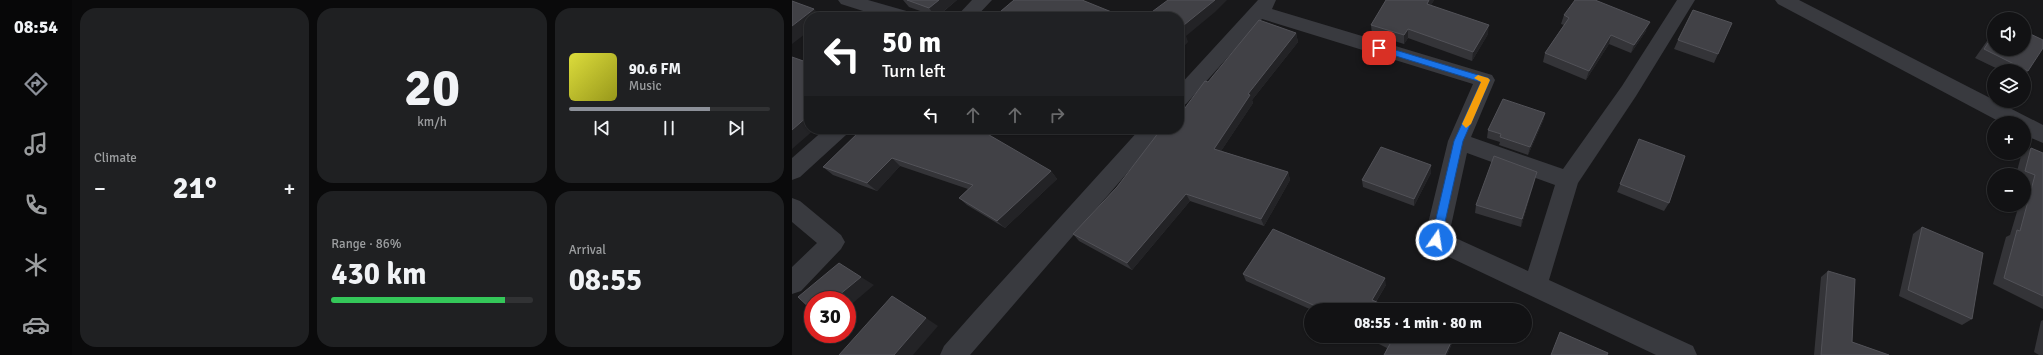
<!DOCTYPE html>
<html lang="en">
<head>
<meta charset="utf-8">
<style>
  :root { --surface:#121214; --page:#1f2022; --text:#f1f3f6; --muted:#9c9ea0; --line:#313234; --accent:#8c9099 }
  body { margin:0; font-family:Signika,sans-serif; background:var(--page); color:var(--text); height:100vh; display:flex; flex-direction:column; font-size:15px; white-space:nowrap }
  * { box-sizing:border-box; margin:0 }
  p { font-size:13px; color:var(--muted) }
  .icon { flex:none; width:22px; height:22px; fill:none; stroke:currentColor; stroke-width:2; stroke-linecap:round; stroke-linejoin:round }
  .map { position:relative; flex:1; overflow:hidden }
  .sheet { display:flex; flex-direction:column; gap:8px; padding:8px; background:#0a0a0b; width:720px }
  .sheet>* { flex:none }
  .banner { position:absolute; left:12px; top:12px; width:380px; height:122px; border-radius:16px; box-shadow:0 1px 3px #0004,0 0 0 1px var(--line); background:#202124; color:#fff; overflow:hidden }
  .tools { position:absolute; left:1195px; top:12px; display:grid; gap:8px }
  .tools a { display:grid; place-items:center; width:44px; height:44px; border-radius:50%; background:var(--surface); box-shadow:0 1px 3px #0004,0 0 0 1px var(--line); font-size:20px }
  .speed { position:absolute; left:12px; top:291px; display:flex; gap:8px; font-size:20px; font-weight:700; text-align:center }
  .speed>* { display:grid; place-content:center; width:52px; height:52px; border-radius:50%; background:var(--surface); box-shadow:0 1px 3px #0004,0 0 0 1px var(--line); line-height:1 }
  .speed .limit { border:6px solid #d22; background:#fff; color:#111 }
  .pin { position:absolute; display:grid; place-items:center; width:34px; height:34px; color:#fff; margin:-17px; border-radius:8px; box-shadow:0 2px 6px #0006 }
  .me { position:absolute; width:44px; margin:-22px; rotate:13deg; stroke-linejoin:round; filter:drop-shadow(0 0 3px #0008) }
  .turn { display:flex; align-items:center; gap:14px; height:84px; padding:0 12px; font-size:18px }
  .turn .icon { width:52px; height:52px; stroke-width:2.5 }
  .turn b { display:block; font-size:28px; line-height:34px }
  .lanes { display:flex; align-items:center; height:38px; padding:0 12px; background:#0003; justify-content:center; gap:20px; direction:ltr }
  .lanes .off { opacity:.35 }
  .big { font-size:30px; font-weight:700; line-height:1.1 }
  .sheet .tile { flex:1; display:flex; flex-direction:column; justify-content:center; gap:6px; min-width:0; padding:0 14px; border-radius:16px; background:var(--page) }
  .sheet .dial { align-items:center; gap:0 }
  .dial b { font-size:52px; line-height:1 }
  .song { display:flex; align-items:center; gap:12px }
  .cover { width:48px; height:48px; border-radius:6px; background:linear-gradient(135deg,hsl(60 70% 55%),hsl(60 70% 35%)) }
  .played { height:4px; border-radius:2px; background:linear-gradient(90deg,var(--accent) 70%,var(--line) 70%) }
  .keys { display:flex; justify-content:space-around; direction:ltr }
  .heat { display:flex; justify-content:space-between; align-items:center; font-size:22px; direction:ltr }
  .charge { height:6px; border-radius:3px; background:linear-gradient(90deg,#34c759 86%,var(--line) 0) }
  .sheet .tiles { flex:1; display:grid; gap:8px; grid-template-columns:repeat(3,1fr) }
  .tile:first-child { grid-row:span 2 }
  .trip { position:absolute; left:512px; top:303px; width:228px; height:40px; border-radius:20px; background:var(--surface); box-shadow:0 1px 3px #0004,0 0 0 1px var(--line); font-weight:700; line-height:40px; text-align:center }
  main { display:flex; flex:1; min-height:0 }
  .menu { display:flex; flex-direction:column; width:72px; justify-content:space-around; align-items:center; background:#070708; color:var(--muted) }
  .menu .icon { width:28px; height:28px }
  .menu .current { color:var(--accent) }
  .menu b { font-size:18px; color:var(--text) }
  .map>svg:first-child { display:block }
</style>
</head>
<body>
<main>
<nav class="menu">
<b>08:54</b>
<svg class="icon current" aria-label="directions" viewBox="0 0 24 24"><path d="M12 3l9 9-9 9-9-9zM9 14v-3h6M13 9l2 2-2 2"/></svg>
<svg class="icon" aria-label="music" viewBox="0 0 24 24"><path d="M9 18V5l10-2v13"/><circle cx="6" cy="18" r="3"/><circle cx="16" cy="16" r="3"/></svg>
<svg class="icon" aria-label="phone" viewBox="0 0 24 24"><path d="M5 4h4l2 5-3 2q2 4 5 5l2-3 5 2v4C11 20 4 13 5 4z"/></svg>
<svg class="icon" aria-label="climate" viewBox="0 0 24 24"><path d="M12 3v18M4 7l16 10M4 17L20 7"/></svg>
<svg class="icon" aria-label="car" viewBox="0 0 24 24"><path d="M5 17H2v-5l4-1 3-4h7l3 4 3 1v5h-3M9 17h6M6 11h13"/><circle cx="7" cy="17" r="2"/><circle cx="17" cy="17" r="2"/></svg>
</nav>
<section class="sheet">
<div class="tiles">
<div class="tile"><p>Climate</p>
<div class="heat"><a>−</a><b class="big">21°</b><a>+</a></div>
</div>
<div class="tile dial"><b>20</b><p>km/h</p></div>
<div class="tile">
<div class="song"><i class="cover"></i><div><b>90.6 FM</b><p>Music</p></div></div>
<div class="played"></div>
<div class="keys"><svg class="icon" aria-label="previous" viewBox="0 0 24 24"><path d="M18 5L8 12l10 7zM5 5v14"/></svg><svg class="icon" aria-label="pause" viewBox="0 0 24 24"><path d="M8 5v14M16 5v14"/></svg><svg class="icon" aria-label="next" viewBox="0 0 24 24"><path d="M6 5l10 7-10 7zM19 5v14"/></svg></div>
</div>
<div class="tile"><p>Range · 86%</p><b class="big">430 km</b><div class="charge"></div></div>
<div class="tile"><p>Arrival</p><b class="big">08:55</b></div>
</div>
</section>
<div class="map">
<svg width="1251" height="355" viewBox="0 0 1251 355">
  <rect width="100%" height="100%" fill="#18181a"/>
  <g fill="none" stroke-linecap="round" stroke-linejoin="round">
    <path fill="#393a3f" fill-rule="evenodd" d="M 46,0 L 76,0 L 118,12 L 120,17 L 90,17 L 49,4 Z
      M 180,0 L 200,0 L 184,17 L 164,17 Z
      M 466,0 L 484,0 L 480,9 L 700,75 L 703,80 L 679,137 L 771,169 L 830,86 L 885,0 L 903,0 L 844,96 L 786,183 L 757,280 L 901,346 L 905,355 L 864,355 L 636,247 L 632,240 L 656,141 L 681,84 L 470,19 L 394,104 L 387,107 L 387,86 ZM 675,153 L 763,185 L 736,271 L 657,235 Z
      M 983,0 L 1007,0 L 1251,125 L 1251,143 L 1232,135 L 1232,123 L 1210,123 L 986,4 Z
      M 33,129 L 57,129 L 54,135 L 8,177 L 0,180 L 0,158 Z
      M 348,129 L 371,129 L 368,135 L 178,355 L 148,355 L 152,346 L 182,312 Z
      M 0,198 L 8,201 L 49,235 L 53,242 L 49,249 L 9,291 L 0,294 L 0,267 L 25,243 L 0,222 Z"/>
  </g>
  <path fill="#343438" d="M 111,0 L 165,0 L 145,17 L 117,7 Z
    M 222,0 L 332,17 L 202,17 Z
    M 594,0 L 642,0 L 639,5 L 696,34 L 680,61 L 616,38 L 612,44 L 580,34 L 579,25 Z
    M 772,15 L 854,31 L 839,53 L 817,44 L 794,80 L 751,62 L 753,53 L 772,25 L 769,24 Z
    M 1202,31 L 1202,49 L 1236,71 L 1232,75 L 1232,71 L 1210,71 L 1183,58 Z
    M 504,33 L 506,42 L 460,100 L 461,103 L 429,151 L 496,172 L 498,180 L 472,226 L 398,201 L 340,270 L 287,241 L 281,234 L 374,134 L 416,82 Z
    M 886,40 L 926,54 L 922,63 L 882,49 Z
    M 753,113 L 751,121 L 736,155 L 707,145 L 708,142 L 695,138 L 696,130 Z
    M 70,129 L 259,171 L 265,179 L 213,228 L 175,205 L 167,198 L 176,189 L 108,166 L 85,191 L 41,175 L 31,167 Z
    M 847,139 L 877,203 L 872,211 L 825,192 Z
    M 1239,148 L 1251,153 L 1251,309 L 1201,284 L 1214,237 L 1218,235 L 1227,205 L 1232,205 L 1232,185 L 1233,183 L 1232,183 L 1232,175 L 1224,175 L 1229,156 Z
    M 639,165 L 639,173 L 622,206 L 571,187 L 570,180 Z
    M 745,172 L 729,227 L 683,213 L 684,205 Z
    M 1130,227 L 1180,319 L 1170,325 L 1107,296 L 1121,234 Z
    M 1036,271 L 1060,342 L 1097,355 L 1022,355 L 1029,277 Z
    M 451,274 L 594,285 L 584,302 L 603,310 L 520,310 L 454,281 Z
    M 1251,320 L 1251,355 L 1247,355 L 1242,352 L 1249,321 Z
    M 571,336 L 662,336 L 661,341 L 655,355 L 592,355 L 595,348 Z"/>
  <path fill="#232326" d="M 147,0 L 165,0 L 144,17 L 137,8 Z
    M 423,0 L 435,0 L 423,12 L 394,36 L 396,42 L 387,52 L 387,29 Z
    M 637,0 L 642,0 L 635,13 L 635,4 Z
    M 22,9 L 30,17 L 17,17 L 17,31 L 0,44 L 0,26 Z
    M 255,13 L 257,17 L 251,17 Z
    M 858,22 L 854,31 L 839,53 L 842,45 Z
    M 697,25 L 696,34 L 680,61 L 681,52 Z
    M 616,29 L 616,38 L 612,44 L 612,35 Z
    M 504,33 L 506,42 L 460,100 L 461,103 L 425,157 L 422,149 L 456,94 Z
    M 819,35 L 817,44 L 794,80 L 797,71 Z
    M 753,113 L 751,121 L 736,155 L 738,147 Z
    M 17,115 L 17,129 L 23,129 L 0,149 L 0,130 Z
    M 100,158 L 108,166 L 85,191 L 75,183 Z
    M 639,165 L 639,173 L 622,206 L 622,199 Z
    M 259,171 L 265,179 L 213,228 L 205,221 Z
    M 496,172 L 498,180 L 472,226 L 469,219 Z
    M 745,172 L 743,180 L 729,227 L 730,219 Z
    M 394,194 L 398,201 L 340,270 L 335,263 Z
    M 69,277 L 82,285 L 55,308 L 55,300 L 41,300 Z
    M 593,278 L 594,285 L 581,306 L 580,300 Z
    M 134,318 L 146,326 L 121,355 L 102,355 Z
    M 662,336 L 661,341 L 655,355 L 653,355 Z"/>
  <path fill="#414146" stroke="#525258" d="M 115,0 L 147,0 L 137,8 Z
    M 222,0 L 290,0 L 332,17 L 264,17 L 255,13 L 251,17 L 202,17 Z
    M 376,0 L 423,0 L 387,29 L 387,17 L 353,17 Z
    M 594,0 L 637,0 L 635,4 L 697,25 L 681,52 L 616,29 L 612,35 L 579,25 Z
    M 783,0 L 803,0 L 858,22 L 842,45 L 819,35 L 797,71 L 753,53 L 777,18 L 772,15 Z
    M 0,1 L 22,9 L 0,26 Z
    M 901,10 L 940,23 L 926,54 L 886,40 Z
    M 467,20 L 504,33 L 456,94 L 458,95 L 422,149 L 496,172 L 469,219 L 394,194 L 335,263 L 281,234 L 325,187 L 367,132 L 374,134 L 378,129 L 387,129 L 387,116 L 413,81 L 416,82 Z
    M 387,31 L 393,33 L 387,39 Z
    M 1232,31 L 1251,40 L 1251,48 L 1236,71 L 1192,49 L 1202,34 L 1202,49 L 1232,49 Z
    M 0,57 L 17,63 L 17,115 L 0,130 Z
    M 711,99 L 753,113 L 738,147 L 708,137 L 709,134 L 696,130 Z
    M 70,129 L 182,129 L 192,132 L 259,171 L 205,221 L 167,198 L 181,185 L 100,158 L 75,183 L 31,167 Z
    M 847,139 L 893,156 L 877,203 L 828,184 Z
    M 589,147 L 639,165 L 622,199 L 570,180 Z
    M 1239,148 L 1251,153 L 1251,296 L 1212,278 L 1225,230 L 1228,231 L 1243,175 L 1233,171 Z
    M 702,156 L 745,172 L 730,219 L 684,205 Z
    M 1130,227 L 1191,253 L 1180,319 L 1116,290 Z
    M 481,229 L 593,278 L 580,300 L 603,310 L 531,310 L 519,304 L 451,274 Z
    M 47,263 L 69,277 L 41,300 L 21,300 L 21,311 L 6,297 Z
    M 1036,271 L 1063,279 L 1060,342 L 1097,355 L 1029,355 Z
    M 100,296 L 134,318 L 102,355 L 47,355 Z
    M 768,332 L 816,353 L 815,355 L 759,355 Z
    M 582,336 L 662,336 L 653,355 L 592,355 L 598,344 Z"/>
  <path fill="#1a73e8" stroke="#114b97" d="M 587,45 L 696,78 L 698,80 L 671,141 L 649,240 L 644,245 L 639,240 L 662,141 L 689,82 L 584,50 L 584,46 Z"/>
  <path fill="#f59e0b" d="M 686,75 L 696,78 L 698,80 L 679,124 L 674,128 L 670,124 L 689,82 L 682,78 Z"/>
</svg>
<div class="tools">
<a><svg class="icon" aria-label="sound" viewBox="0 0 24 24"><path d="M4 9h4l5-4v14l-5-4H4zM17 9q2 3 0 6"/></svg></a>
<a><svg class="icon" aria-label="layers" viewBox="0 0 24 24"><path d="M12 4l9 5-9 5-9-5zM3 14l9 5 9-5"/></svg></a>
<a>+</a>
<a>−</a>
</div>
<div class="speed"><div class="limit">30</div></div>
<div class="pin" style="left:587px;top:48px;background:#d93025"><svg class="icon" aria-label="arrive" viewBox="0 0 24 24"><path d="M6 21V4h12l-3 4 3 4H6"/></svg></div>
<svg class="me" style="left:644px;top:240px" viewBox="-20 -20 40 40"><circle r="17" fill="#1a73e8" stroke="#fff" stroke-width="3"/><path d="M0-11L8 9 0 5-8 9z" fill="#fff"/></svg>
<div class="trip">08:55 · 1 min · 80 m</div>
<div class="banner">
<div class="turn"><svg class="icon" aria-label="left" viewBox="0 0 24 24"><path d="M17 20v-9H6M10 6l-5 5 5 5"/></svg><div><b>50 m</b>Turn left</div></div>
<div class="lanes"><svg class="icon" aria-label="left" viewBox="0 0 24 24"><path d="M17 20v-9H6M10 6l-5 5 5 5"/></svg><svg class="icon off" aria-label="ahead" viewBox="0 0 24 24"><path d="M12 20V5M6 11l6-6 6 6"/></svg><svg class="icon off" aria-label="ahead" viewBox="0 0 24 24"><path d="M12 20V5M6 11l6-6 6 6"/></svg><svg class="icon off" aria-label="right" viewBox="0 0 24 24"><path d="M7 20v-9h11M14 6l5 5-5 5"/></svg></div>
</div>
</div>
</main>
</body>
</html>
